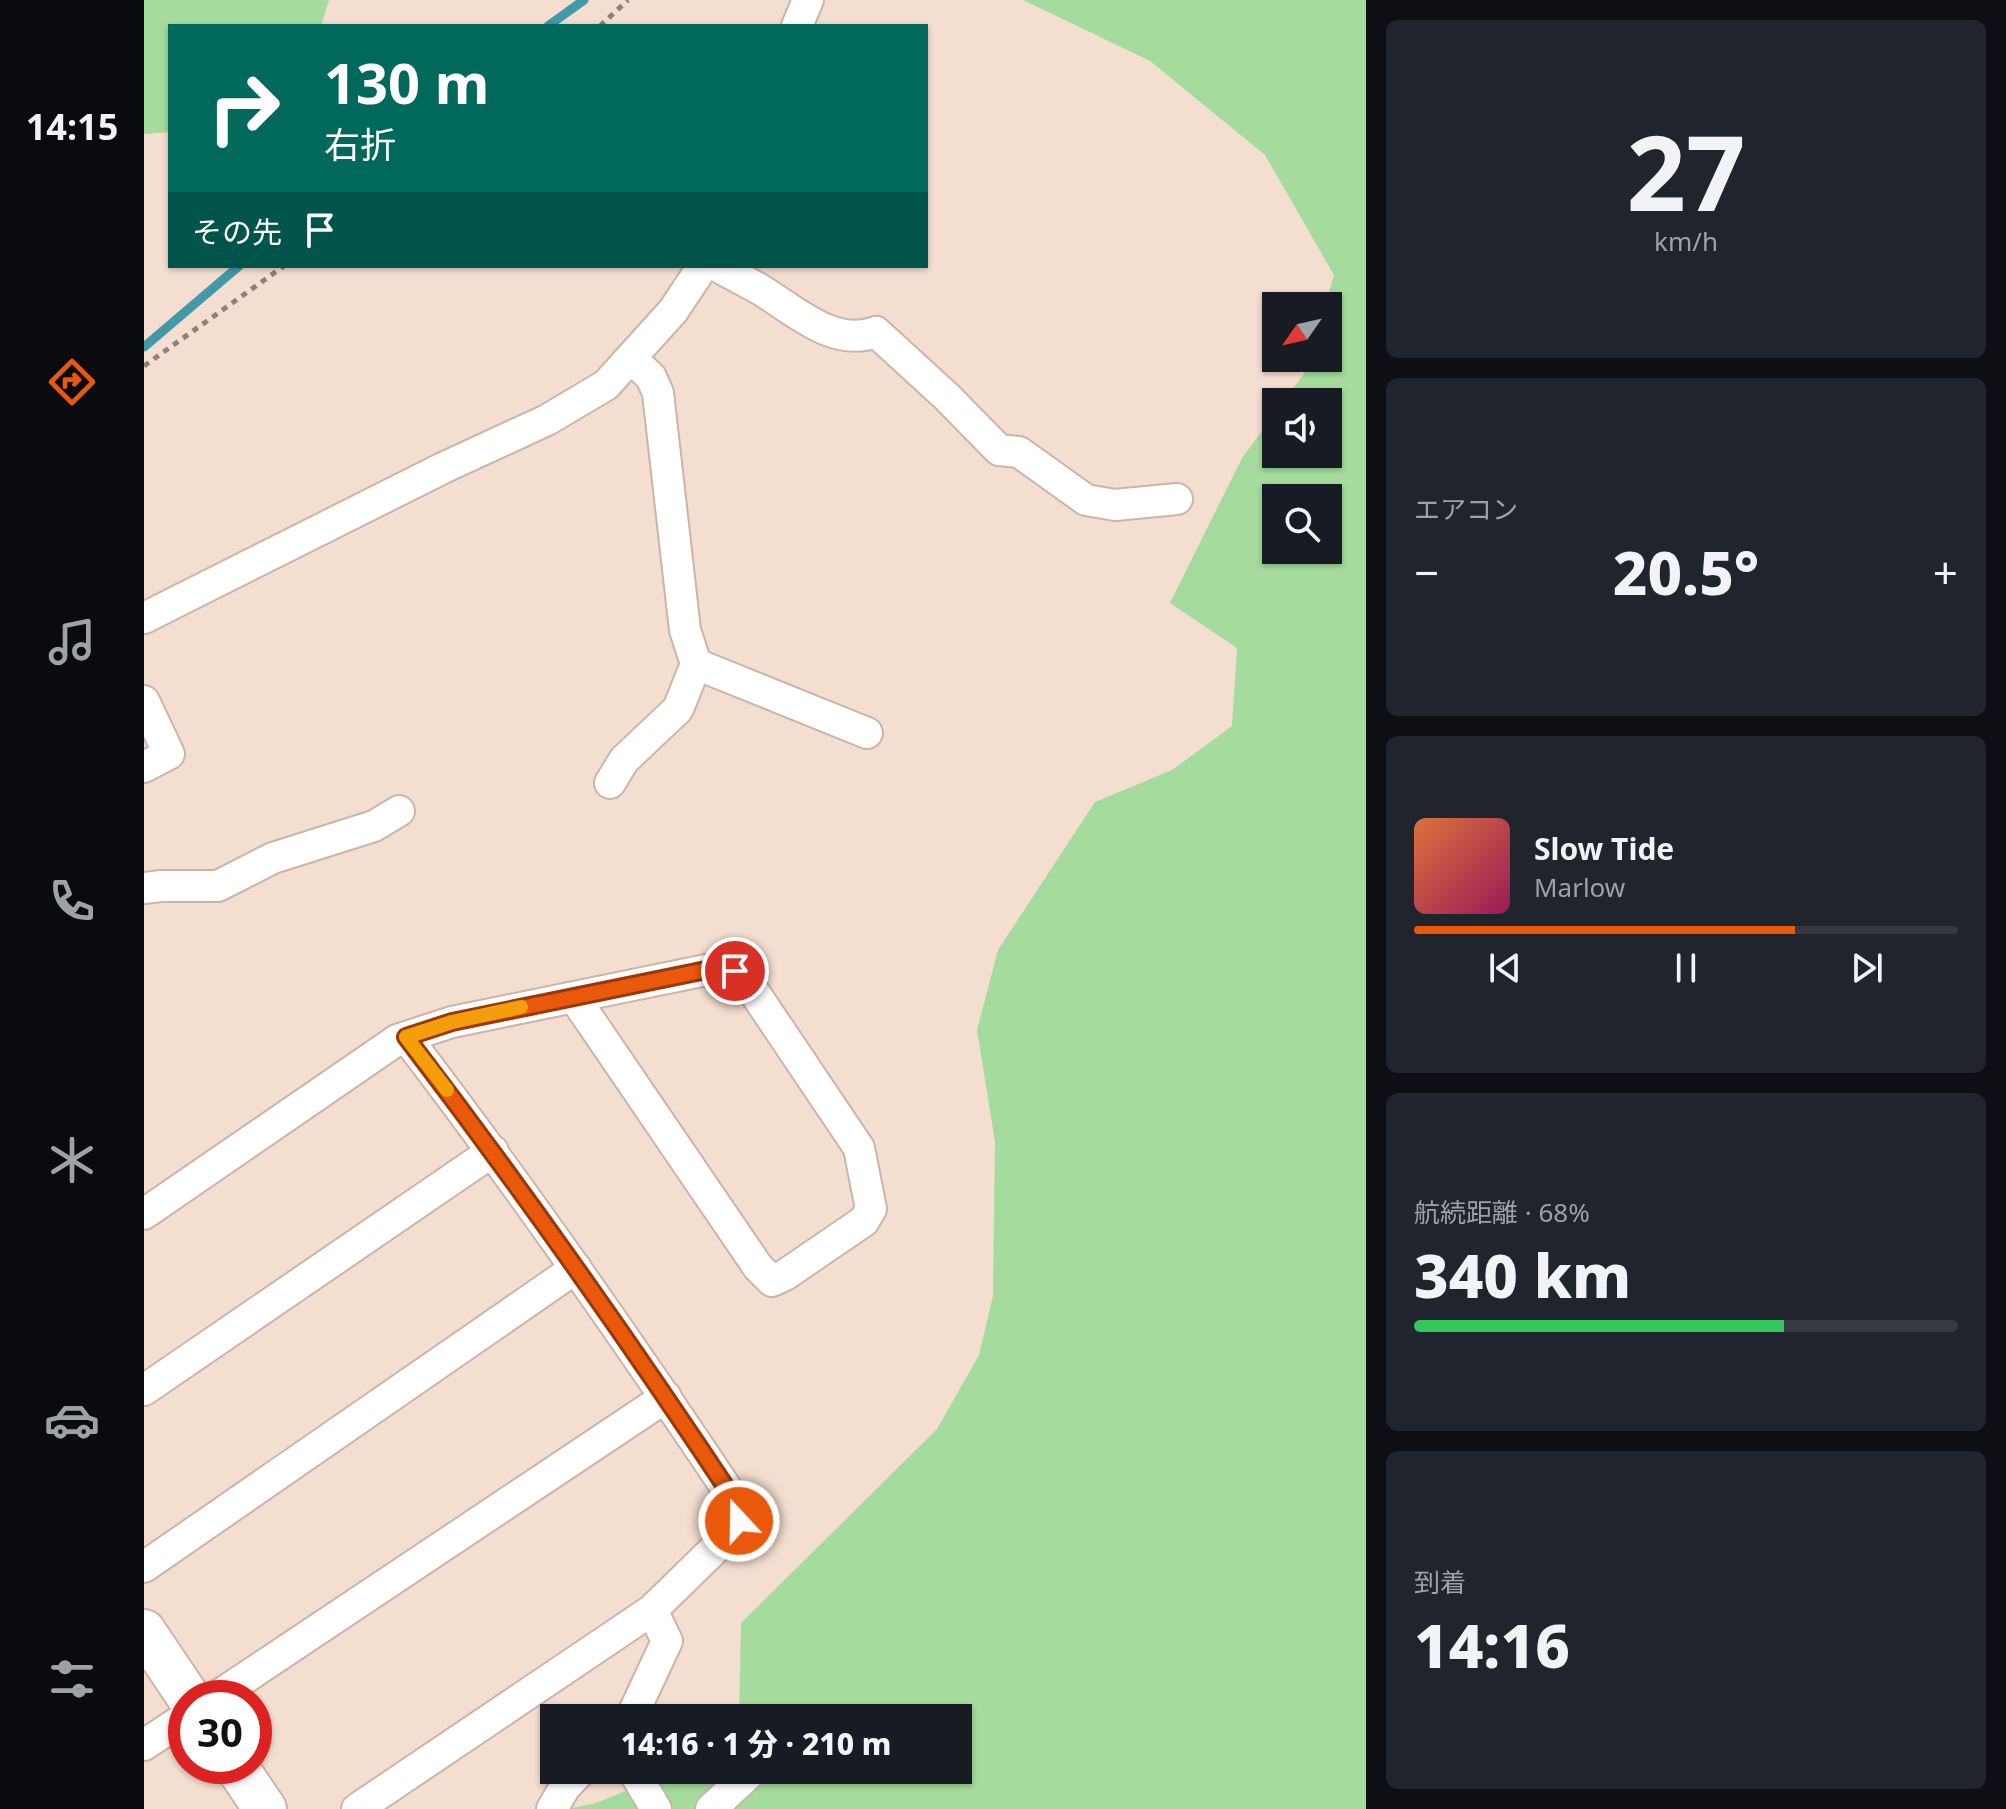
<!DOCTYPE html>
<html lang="ja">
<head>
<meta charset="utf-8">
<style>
  :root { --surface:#171b24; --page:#20242c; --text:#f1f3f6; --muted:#9ea1a6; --line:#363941; --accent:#ea580c }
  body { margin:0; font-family:"Noto Sans","Noto Sans JP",sans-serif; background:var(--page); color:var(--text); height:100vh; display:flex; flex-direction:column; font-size:30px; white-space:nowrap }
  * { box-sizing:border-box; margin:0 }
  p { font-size:26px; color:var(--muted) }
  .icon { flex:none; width:44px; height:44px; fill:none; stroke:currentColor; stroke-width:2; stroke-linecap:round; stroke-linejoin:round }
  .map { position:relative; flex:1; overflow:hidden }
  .sheet { display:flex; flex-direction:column; gap:20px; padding:20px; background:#0d0f14; width:640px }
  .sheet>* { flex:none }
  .guide { position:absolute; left:24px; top:24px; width:760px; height:244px; border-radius:0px; box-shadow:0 2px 6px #0004; background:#00695c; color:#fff; overflow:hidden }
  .needle { width:52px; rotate:236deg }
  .controls { position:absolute; left:1118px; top:292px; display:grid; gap:16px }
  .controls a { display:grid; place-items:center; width:80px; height:80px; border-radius:0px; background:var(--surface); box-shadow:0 2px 6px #0004; font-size:40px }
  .speed { position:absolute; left:24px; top:1680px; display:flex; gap:16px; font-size:40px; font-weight:700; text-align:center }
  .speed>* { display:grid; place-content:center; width:104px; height:104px; border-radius:50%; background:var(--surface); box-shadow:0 2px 6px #0004; line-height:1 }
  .speed .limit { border:12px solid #d22; background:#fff; color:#111 }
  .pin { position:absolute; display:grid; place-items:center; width:68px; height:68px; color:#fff; margin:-34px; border:4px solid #fff; border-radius:50%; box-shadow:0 2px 8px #0007 }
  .me { position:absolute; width:88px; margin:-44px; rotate:339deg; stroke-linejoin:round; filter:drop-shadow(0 0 6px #0008) }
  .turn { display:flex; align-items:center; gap:28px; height:168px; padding:0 24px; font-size:36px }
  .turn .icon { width:104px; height:104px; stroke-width:2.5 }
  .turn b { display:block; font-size:56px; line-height:68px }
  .then { display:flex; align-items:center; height:76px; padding:0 24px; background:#0003; gap:16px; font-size:30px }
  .big { font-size:60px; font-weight:800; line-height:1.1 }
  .sheet .widget { flex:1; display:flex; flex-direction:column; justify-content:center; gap:12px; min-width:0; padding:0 28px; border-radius:12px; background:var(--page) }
  .sheet .dial { align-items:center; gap:0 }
  .dial b { font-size:104px; line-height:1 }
  .song { display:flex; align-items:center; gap:24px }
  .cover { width:96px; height:96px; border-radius:12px; background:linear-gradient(135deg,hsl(20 70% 55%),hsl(330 70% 35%)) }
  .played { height:8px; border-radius:4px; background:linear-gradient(90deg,var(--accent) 70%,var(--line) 70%) }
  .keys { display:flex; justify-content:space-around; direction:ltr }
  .heat { display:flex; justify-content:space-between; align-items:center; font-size:44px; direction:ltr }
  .charge { height:12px; border-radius:6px; background:linear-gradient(90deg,#34c759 68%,var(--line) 0) }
  .trip { position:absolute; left:396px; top:1704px; width:432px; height:80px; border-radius:0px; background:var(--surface); box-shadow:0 2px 6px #0004; font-weight:800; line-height:80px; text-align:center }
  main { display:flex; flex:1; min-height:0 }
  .dock { display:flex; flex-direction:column; width:144px; justify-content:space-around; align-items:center; background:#090b0e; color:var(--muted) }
  .dock .icon { width:56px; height:56px }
  .dock .active { color:var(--accent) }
  .dock b { font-size:36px; color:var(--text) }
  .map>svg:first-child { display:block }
</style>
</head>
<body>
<main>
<nav class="dock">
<b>14:15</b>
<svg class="icon active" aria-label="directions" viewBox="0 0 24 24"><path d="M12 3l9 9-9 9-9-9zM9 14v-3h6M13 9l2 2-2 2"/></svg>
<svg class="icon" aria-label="music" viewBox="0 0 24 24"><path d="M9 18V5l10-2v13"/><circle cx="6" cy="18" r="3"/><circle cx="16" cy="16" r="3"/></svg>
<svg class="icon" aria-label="phone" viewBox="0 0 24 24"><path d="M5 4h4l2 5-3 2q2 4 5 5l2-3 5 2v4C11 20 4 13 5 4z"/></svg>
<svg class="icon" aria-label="climate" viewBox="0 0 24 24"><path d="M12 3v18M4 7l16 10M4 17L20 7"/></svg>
<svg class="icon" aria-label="car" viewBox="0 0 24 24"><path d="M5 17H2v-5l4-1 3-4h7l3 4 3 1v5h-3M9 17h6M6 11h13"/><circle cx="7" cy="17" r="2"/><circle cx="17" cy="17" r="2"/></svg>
<svg class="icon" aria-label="filters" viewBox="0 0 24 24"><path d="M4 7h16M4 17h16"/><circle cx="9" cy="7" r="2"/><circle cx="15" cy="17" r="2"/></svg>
</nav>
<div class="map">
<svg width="1222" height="1809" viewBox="0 0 1222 1809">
  <rect width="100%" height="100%" fill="#f4ded0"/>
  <path fill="#a5dc9d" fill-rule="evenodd" d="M 0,0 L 185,0 L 177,26 L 26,26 L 26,132 L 0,134 Z
    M 879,0 L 1222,0 L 1222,1809 L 424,1809 L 452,1803 L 533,1770 L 814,1770 L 814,1718 L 595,1718 L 597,1623 L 793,1429 L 835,1355 L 849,1296 L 851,1142 L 833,1030 L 854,950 L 951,802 L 1028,770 L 1088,726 L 1093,648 L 1026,603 L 1098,458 L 1132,412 L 1132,454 L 1184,454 L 1184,402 L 1139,402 L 1160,374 L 1165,358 L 1184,358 L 1184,306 L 1181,306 L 1190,275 L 1121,155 L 1006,61 ZM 1132,498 L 1184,498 L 1184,550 L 1132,550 Z"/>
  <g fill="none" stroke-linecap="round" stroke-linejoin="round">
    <path stroke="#4299a7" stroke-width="9" d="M 404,26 L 440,0
      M 0,347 L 95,266"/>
    <defs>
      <path id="street" d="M 653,26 L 664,0
        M 573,266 C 587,274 603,282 617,290 C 650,310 690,348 732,332 L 803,397 L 855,450 L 875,452 L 942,500 L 971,505 L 1033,499
        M 487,358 L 507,377 L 514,393 L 541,630 L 552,664 L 723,733
        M 0,618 L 299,468 L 403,420 L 462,385 L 529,311 L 559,266
        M 0,701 L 25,754 L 0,767
        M 466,783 L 480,760 L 534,709 L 552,664
        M 0,888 L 17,886 L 74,886 L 129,858 L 230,826 L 255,811
        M 0,1214 L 253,1040 L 308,1022 L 572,968 L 591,971 L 600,977 L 715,1148 L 727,1209 L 720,1221 L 641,1275 L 628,1281 L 614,1267 L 430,997
        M 0,1390 L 349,1151
        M 0,1567 L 432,1268
        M 71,1698 L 522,1397
        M 487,1718 L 523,1641 L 508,1610
        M 0,1745 L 42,1717
        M 489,1770 L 512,1809
        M 213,1809 L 508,1610 L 585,1535 L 595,1521 L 593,1504 C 487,1345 378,1189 262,1037
        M 408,1809 L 421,1787 L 437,1770
        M 567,1809 L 609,1770"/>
      <path id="secondary" d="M 0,1631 L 45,1698
        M 92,1766 L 121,1809"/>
    </defs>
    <use href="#street" stroke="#cbb5a8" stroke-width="34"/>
    <use href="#secondary" stroke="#cbb5a8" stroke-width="46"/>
    <path stroke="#908177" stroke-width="5" stroke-dasharray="6 6" stroke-linecap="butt" d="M 456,26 L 484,0
      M 0,366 L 140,266"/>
    <use href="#street" stroke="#fff" stroke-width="30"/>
    <use href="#secondary" stroke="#fff" stroke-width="42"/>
  </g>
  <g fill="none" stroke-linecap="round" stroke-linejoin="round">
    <defs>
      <path id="route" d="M 591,971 L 572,968 L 308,1022 L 262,1037 C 378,1189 488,1345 593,1504 L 595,1521"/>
    </defs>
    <use href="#route" stroke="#983908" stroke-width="20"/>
    <use href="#route" stroke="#ea580c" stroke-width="14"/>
    <path stroke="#f59e0b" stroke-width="14" d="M 303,1090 L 262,1037 L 308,1022 L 377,1007"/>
  </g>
</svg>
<div class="controls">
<a><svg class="needle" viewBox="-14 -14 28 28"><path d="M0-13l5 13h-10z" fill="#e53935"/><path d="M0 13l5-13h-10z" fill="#9ea1a6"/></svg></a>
<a><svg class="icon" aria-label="sound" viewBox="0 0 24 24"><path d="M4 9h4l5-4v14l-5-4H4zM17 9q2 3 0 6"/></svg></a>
<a><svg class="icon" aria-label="search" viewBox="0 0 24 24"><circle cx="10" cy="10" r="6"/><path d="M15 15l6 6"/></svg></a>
</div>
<div class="speed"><div class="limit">30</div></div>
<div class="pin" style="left:591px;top:971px;background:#d93025"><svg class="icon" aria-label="arrive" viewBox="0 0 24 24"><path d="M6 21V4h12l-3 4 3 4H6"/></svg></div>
<svg class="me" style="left:595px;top:1521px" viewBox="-20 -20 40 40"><circle r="17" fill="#ea580c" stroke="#fff" stroke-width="3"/><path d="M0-11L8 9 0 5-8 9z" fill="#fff"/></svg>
<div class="trip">14:16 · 1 分 · 210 m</div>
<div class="guide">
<div class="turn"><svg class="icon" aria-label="right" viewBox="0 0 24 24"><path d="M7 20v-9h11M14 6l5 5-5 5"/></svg><div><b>130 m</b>右折</div></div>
<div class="then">その先<svg class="icon" aria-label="arrive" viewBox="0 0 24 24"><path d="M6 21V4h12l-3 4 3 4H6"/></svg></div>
</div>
</div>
<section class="sheet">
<div class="widget dial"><b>27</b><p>km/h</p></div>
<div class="widget"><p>エアコン</p>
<div class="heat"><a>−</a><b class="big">20.5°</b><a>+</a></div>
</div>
<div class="widget">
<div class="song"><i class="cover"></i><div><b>Slow Tide</b><p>Marlow</p></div></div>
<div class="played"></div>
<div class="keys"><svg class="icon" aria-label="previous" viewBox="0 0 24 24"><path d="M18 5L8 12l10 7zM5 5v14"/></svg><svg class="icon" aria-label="pause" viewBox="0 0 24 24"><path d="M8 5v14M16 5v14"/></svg><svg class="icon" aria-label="next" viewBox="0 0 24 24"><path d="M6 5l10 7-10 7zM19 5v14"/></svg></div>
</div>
<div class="widget"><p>航続距離 · 68%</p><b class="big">340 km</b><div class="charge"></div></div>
<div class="widget"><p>到着</p><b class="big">14:16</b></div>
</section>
</main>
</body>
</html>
